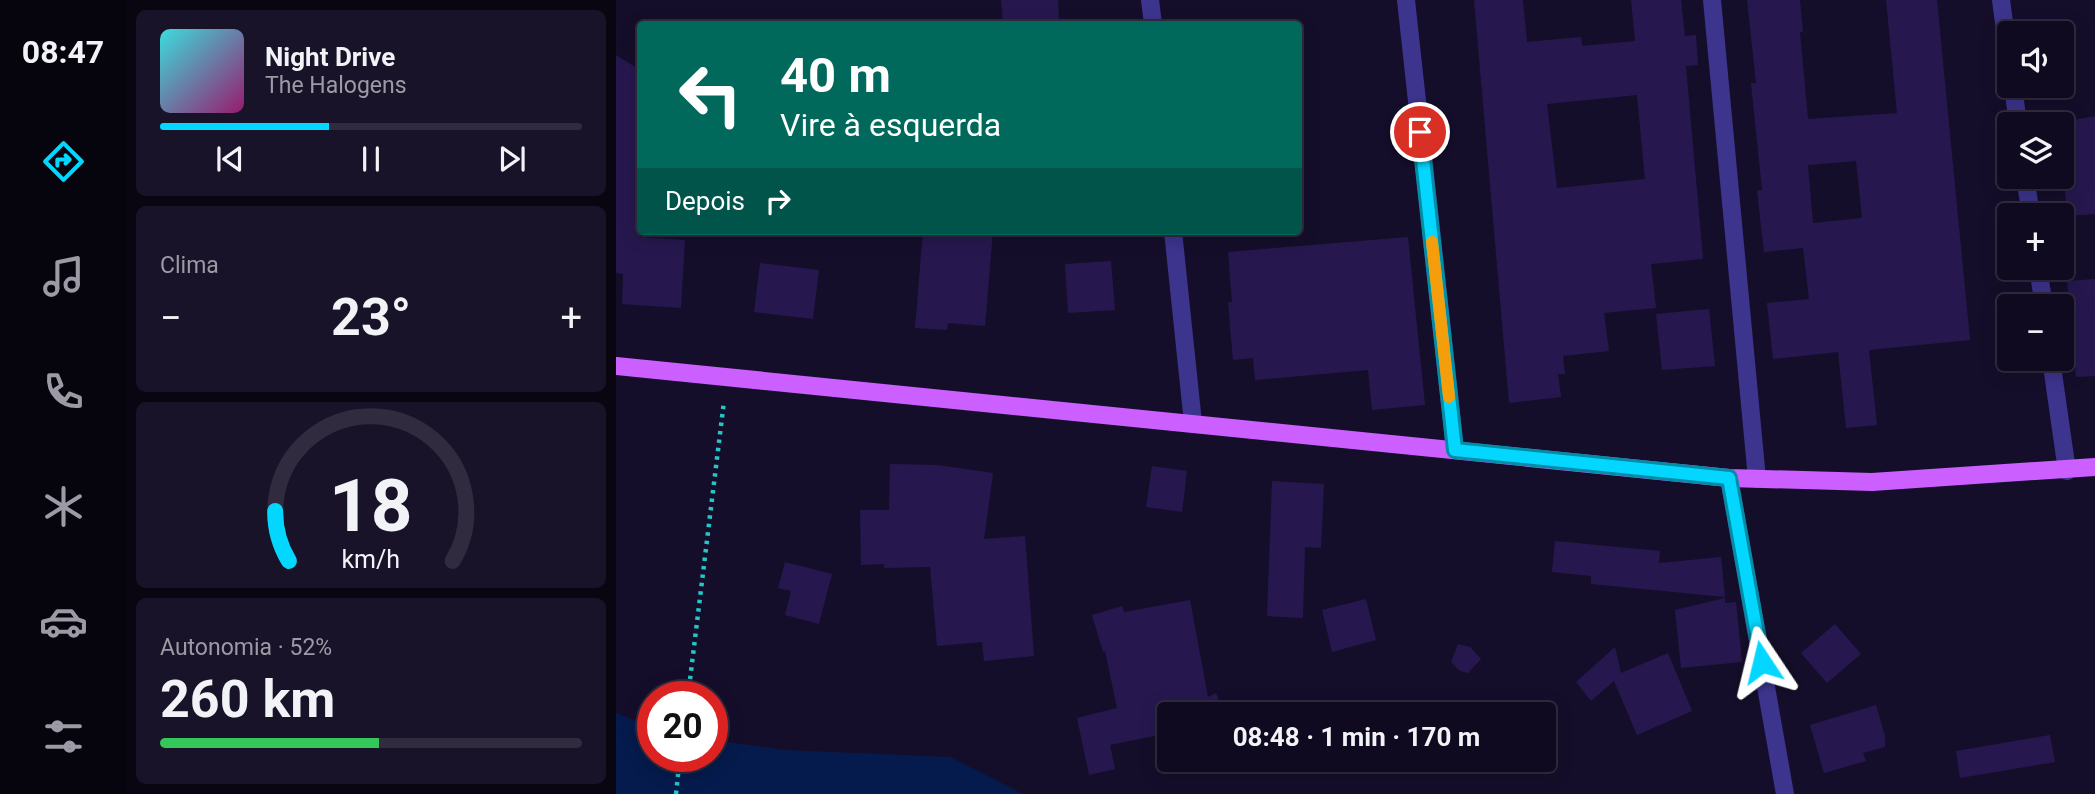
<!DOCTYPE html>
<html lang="pt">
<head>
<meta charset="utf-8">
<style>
  :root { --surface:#100a20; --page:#191329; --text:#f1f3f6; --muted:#9c9aa5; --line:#302b3e; --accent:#04d7ff }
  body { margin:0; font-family:Roboto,sans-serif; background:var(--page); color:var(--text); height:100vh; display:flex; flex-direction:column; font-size:26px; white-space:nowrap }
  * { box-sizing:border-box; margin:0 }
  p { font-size:23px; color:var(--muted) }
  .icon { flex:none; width:38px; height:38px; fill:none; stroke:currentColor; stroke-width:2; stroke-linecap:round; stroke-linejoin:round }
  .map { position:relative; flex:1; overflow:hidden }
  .drawer { display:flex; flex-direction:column; gap:10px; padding:10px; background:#090612; width:490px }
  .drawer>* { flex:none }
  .guide { position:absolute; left:21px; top:21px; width:665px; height:214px; border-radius:7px; box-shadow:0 4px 18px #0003,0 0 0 2px var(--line); background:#00695c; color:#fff; overflow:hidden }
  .controls { position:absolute; left:1381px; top:21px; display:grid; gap:14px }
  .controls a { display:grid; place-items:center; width:77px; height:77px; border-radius:7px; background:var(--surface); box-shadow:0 4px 18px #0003,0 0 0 2px var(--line); font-size:35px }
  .speed { position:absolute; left:21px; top:681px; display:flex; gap:14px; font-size:35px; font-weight:700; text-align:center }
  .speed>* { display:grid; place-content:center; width:91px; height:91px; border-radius:50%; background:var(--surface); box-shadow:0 4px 18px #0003,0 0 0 2px var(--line); line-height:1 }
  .speed .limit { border:10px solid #d22; background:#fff; color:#111 }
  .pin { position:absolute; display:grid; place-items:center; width:60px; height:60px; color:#fff; margin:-30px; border:4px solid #fff; border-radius:50%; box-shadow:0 2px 7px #0007 }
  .me { position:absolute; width:77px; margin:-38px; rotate:350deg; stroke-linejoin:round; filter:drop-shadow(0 0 5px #0008) }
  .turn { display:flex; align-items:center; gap:24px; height:147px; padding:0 28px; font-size:32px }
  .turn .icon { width:91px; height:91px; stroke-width:2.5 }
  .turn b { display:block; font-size:49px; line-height:60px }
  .then { display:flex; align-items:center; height:66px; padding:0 28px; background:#0003; gap:14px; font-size:26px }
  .big { font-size:52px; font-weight:700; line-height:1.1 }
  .drawer .card { flex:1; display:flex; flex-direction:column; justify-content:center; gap:10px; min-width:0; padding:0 24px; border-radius:10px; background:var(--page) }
  .drawer .dial { align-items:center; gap:0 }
  .dial svg { height:182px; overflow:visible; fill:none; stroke:var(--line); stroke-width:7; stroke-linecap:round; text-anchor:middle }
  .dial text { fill:var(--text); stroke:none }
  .song { display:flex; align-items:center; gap:21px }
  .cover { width:84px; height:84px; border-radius:10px; background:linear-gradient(135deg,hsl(180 70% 55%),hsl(320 70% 35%)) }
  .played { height:7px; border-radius:4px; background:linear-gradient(90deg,var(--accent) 40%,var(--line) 40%) }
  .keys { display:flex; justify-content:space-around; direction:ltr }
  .heat { display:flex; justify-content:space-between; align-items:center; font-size:38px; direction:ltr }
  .charge { height:10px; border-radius:5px; background:linear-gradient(90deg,#34c759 52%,var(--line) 0) }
  .trip { position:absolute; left:541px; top:702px; width:399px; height:70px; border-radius:7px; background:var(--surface); box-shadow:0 4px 18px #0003,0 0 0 2px var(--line); font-weight:700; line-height:70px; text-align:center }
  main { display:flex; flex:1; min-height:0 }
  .menu { display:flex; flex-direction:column; width:126px; justify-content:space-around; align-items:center; background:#06040d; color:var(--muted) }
  .menu .icon { width:49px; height:49px }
  .menu .active { color:var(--accent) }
  .menu b { font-size:32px; color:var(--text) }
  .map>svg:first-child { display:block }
</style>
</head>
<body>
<main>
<nav class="menu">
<b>08:47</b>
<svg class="icon active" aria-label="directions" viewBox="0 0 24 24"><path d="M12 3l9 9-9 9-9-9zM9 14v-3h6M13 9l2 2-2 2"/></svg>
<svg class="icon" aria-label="music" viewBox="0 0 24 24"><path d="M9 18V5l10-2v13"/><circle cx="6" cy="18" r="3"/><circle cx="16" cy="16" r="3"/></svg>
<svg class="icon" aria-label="phone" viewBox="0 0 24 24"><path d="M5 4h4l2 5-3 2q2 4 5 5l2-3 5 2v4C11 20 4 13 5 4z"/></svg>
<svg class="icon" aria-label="climate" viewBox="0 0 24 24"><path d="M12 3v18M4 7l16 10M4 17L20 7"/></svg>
<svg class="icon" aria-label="car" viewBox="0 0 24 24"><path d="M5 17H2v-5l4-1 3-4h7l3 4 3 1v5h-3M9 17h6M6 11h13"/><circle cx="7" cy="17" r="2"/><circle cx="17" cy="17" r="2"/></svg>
<svg class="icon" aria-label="filters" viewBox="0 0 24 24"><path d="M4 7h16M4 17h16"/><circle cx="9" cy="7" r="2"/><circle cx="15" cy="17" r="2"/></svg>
</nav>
<section class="drawer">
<div class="card">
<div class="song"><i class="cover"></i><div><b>Night Drive</b><p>The Halogens</p></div></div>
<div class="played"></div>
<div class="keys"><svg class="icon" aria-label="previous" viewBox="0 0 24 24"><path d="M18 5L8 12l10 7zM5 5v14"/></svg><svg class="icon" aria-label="pause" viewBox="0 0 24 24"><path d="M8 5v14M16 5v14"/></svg><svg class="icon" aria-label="next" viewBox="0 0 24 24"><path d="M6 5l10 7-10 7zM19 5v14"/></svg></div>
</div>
<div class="card"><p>Clima</p>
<div class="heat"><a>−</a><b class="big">23°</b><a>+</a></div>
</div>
<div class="card dial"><svg viewBox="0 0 100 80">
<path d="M14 69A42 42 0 1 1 86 69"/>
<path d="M14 69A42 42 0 0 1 8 47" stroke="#04d7ff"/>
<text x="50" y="56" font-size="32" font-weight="700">18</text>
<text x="50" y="72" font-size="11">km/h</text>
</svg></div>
<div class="card"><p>Autonomia · 52%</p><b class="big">260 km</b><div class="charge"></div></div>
</section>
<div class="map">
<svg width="1479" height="794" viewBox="0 0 1479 794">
  <rect width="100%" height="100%" fill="#150e2b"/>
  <path fill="#051b4d" d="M 0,713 L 37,728 L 37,756 L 96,756 L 96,740 L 169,750 L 334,757 L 407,794 L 0,794 Z"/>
  <path fill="#26184e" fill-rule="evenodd" d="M 385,0 L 442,0 L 443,24 L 387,24 Z
    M 858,0 L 907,0 L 911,42 L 965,37 L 966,46 L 1019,41 L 1015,0 L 1065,0 L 1069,36 L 1080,35 L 1082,65 L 1070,66 L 1087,259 L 1035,264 L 1040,308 L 988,313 L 993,351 L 947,356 L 949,374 L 942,374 L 945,397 L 893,403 ZM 1021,95 L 1029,179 L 941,188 L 931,104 Z
    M 1131,0 L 1184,0 L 1187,32 L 1184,32 L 1192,119 L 1281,113 L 1270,0 L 1321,0 L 1354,340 L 1253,350 L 1261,425 L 1230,428 L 1222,352 L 1157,359 L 1151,303 L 1193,299 L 1187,248 L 1148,252 L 1141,191 L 1146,190 L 1135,83 L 1140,83 ZM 1240,161 L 1246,218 L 1197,223 L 1192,165 Z
    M 0,55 L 24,70 L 24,237 L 69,240 L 65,308 L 6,304 L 7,274 L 0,273 Z
    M 1479,116 L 1479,214 L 1451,216 L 1446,152 L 1456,151 L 1453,121 Z
    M 307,231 L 377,231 L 369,326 L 332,323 L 331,330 L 299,328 Z
    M 792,237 L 809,405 L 756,410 L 752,370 L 639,380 L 637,358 L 617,360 L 612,302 L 616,302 L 612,252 Z
    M 495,261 L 499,310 L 452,313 L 449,264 Z
    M 144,263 L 203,270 L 197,319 L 138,312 Z
    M 1479,279 L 1479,376 L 1460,377 L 1451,281 Z
    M 1093,309 L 1099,366 L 1046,370 L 1040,314 Z
    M 274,464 L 322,465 L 377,473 L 368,539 L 409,536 L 418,656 L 368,661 L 366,642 L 321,646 L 314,567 L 268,568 L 268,564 L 245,565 L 244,510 L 273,510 Z
    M 536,466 L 571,471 L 566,512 L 530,507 Z
    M 656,481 L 708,484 L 705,548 L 689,547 L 687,618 L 651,616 Z
    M 939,541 L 1044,551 L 1043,563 L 1105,557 L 1109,597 L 975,584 L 975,576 L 936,572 Z
    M 169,562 L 216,574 L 203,624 L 169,615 L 175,591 L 162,588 Z
    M 1109,598 L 1109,603 L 1120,602 L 1126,662 L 1065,668 L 1059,610 Z
    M 750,599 L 760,640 L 716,652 L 706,610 Z
    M 574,600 L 592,697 L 600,693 L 609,714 L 553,714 L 553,733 L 494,745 L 499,769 L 473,775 L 461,718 L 501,708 L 489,651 L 487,652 L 476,615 L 506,606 L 508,612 Z
    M 1219,624 L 1245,654 L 1211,683 L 1185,653 Z
    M 842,644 L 854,647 L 865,659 L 852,673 L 844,671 L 835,662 Z
    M 999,647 L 1005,673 L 1052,653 L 1076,711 L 1021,735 L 998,681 L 975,701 L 960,682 Z
    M 1260,705 L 1269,736 L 1269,747 L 1247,753 L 1250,761 L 1208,773 L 1194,725 Z
    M 1434,735 L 1439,762 L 1344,778 L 1340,751 Z"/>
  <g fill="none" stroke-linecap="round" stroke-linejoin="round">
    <path stroke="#23c7c7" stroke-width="4.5" stroke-dasharray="3.5 5" stroke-linecap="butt" d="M 72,696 L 108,401
      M 60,794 L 64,756"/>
    <path stroke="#3d348e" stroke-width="18" d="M 534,0 L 537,24
      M 790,0 L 839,450
      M 1096,0 L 1141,479
      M 1385,0 L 1393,60
      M 1397,86 L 1402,124
      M 1409,177 L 1415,215
      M 557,231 L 577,423
      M 1422,268 L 1428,306
      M 1435,359 L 1451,471
      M 1113,478 L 1169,794"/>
    <path stroke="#cc5fff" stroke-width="18" d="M 0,366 L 1113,478 L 1256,482 L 1479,467"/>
  </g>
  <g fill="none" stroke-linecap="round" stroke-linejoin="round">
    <defs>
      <path id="route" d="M 804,132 L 839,450 L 1113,478 L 1146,662"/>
    </defs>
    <use href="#route" stroke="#038ca6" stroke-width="18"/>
    <use href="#route" stroke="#04d7ff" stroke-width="12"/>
    <path stroke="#f59e0b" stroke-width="12" d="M 816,242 L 833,397"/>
  </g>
</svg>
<div class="controls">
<a><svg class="icon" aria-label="sound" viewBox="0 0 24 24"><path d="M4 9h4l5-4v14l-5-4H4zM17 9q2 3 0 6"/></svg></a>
<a><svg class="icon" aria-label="layers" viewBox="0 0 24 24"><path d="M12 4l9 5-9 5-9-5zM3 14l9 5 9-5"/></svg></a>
<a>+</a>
<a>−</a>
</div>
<div class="speed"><div class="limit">20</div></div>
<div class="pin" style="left:804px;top:132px;background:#d93025"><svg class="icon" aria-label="arrive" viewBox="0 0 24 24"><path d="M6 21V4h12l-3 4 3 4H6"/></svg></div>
<svg class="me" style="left:1146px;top:662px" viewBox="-20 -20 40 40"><path d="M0-17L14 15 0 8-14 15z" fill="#04d7ff" stroke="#fff" stroke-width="4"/></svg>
<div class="trip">08:48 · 1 min · 170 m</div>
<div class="guide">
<div class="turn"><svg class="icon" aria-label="left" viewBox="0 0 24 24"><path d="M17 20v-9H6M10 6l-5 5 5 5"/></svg><div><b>40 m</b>Vire à esquerda</div></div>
<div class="then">Depois<svg class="icon" aria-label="right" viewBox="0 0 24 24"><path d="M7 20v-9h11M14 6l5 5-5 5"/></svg></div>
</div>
</div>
</main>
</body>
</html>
